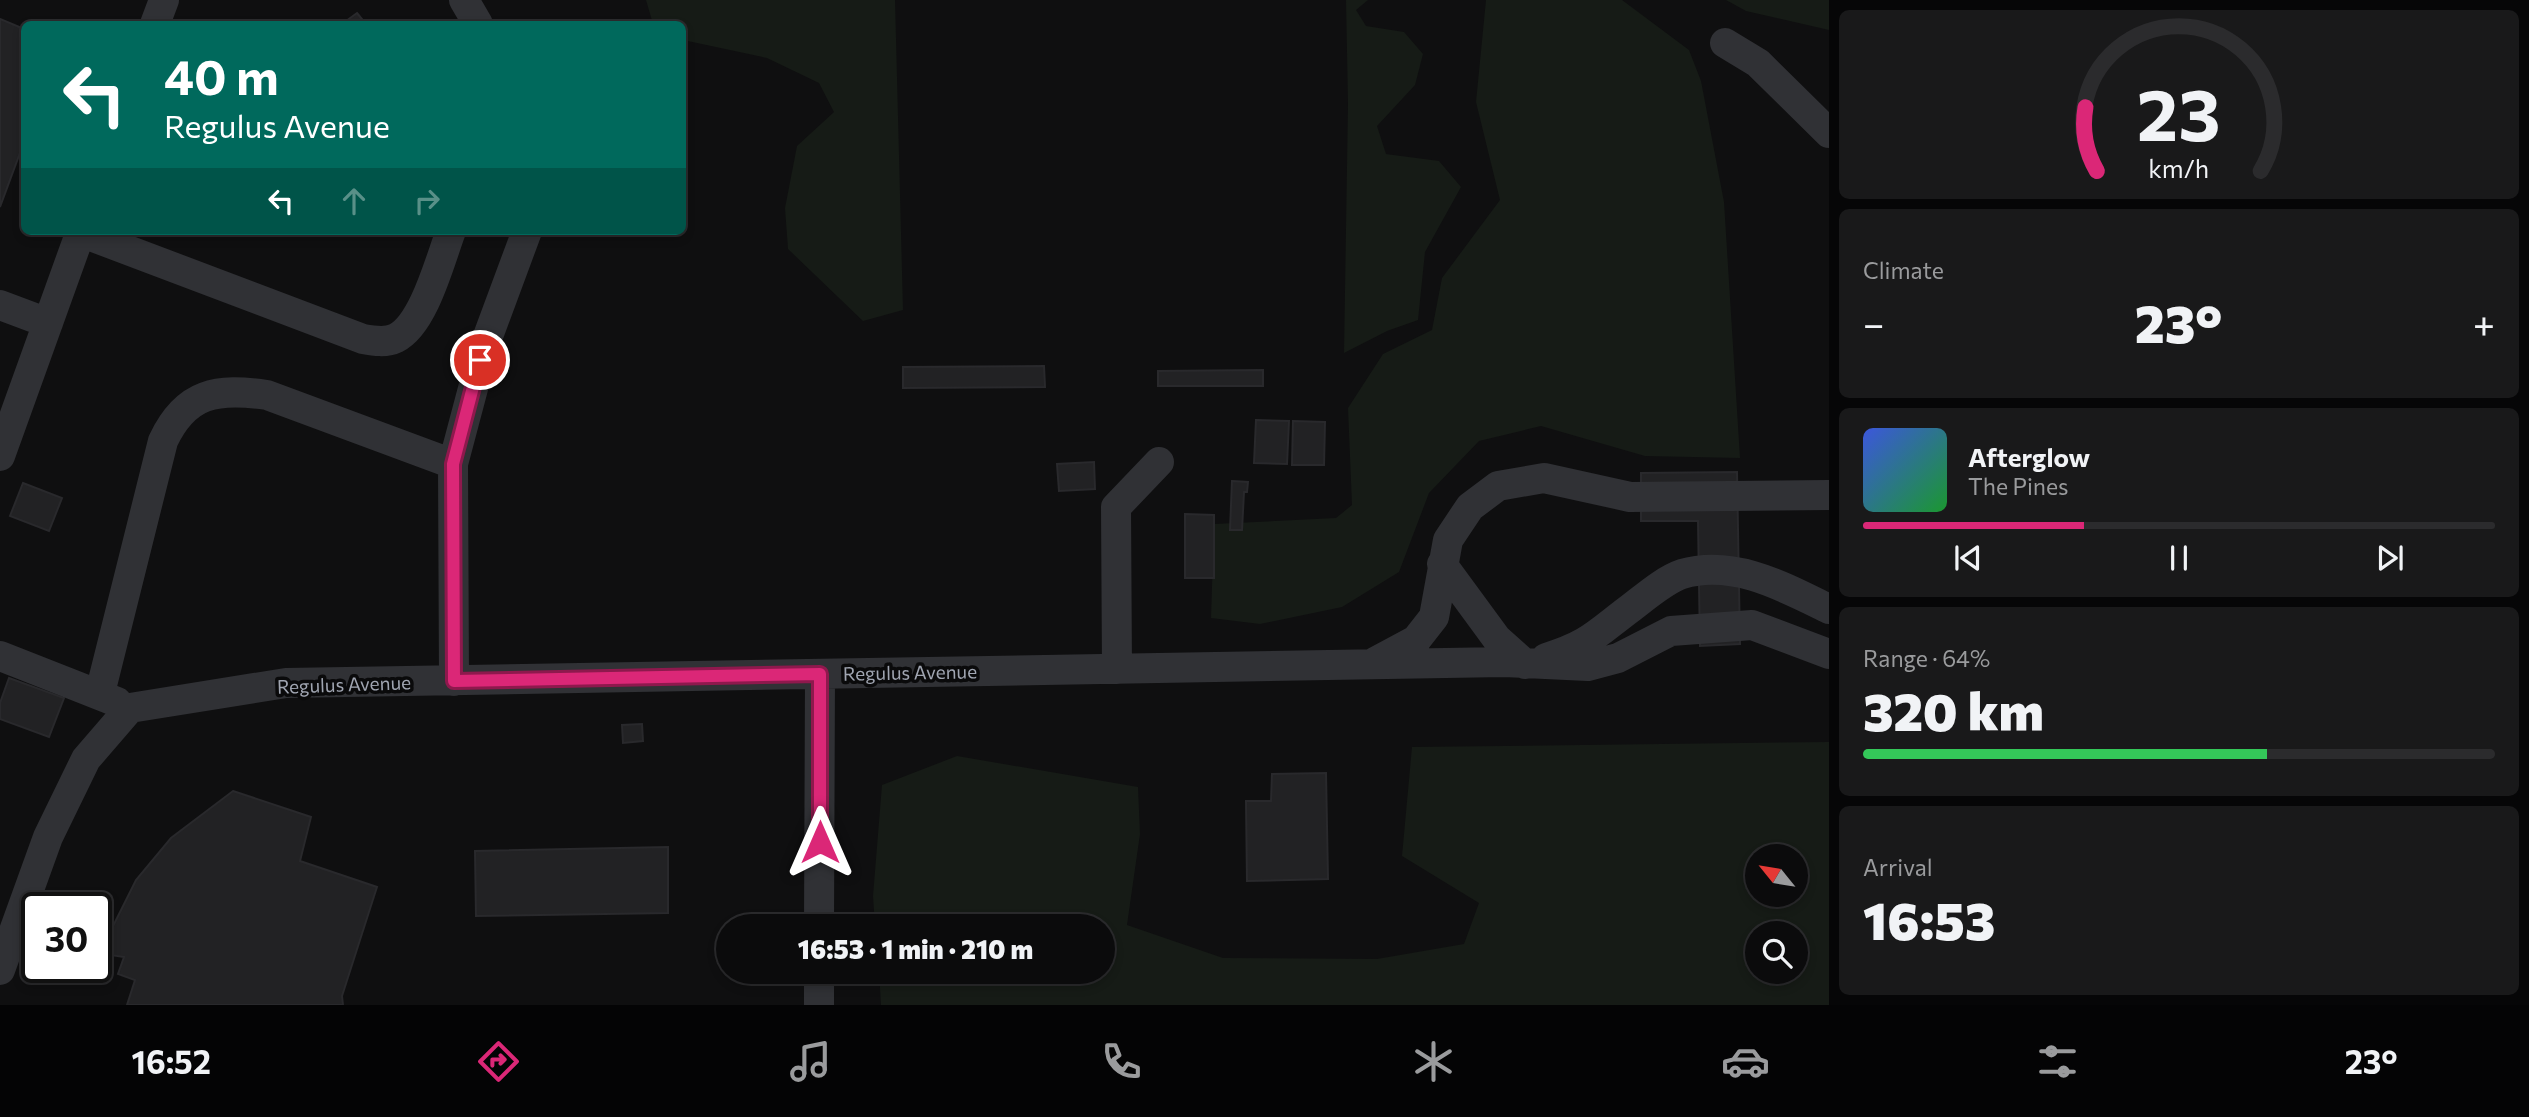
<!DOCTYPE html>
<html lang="en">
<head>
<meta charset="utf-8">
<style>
  :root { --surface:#0b0b0c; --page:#19191a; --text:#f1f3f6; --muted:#9a9b9d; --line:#2b2b2d; --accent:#db2777 }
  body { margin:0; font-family:Commissioner,sans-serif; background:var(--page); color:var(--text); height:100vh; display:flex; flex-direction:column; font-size:26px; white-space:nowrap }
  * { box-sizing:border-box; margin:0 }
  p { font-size:23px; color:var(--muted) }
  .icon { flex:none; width:38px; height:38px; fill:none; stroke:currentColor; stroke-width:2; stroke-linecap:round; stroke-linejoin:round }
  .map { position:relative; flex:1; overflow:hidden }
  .drawer { display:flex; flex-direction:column; gap:10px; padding:10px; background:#060607; width:700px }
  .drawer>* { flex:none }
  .guide { position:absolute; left:21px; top:21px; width:665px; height:214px; border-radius:10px; box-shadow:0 4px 10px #0003,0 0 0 2px var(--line); background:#00695c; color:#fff; overflow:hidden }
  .needle { width:46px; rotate:300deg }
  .tools { position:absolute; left:1745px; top:844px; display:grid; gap:14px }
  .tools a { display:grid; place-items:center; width:63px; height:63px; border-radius:50%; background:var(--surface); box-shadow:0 4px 10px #0003,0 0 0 2px var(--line); font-size:35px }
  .speed { position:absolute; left:21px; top:892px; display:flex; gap:14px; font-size:35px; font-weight:700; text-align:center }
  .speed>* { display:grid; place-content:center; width:91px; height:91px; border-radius:50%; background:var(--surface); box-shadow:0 4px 10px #0003,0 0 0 2px var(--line); line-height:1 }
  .speed .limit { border:4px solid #111; border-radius:10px; background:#fff; color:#111 }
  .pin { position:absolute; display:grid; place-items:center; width:60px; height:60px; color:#fff; margin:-30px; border:4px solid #fff; border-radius:50%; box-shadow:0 2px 7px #0007 }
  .me { position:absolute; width:77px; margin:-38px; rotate:0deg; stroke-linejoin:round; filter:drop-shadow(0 0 5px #0008) }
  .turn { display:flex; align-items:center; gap:24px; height:147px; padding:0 28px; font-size:32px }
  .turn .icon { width:91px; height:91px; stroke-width:2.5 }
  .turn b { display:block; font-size:49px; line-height:60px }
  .lanes { display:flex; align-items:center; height:66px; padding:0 28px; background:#0003; justify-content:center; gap:35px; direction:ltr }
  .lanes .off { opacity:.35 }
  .big { font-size:52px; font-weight:800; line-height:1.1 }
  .drawer .tile { flex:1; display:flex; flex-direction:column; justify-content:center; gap:10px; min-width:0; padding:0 24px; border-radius:10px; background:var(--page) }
  .drawer .dial { align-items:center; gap:0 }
  .dial svg { height:182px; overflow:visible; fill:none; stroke:var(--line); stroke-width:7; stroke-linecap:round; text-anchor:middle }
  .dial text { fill:var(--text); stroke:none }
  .song { display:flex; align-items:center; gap:21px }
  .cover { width:84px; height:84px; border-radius:10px; background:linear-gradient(135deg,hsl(230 70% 55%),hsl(130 70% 35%)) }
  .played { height:7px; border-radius:4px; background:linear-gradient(90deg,var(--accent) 35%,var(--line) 35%) }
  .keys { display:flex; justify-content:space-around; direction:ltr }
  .heat { display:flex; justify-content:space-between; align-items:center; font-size:38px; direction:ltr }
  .charge { height:10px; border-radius:5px; background:linear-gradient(90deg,#34c759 64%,var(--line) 0) }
  .trip { position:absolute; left:716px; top:914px; width:399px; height:70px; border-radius:35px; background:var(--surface); box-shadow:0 4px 10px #0003,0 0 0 2px var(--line); font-weight:800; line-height:70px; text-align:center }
  .dock { display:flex; height:112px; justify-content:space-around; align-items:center; background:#040405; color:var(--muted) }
  .dock .icon { width:49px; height:49px }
  .dock .current { color:var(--accent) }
  .dock b { font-size:32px; color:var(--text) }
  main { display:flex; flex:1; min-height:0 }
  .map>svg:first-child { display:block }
</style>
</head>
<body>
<main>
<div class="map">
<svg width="1829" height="1005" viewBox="0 0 1829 1005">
  <rect width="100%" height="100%" fill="#0f0f10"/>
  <path fill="#161b16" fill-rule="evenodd" d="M 646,0 L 895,0 L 903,310 L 863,321 L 788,249 L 785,208 L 797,146 L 834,112 L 819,83 L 767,58 L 683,40 L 682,24 L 653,24 Z
    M 1346,0 L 1368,0 L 1356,10 L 1366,26 L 1404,32 L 1423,54 L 1415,85 L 1377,126 L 1386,154 L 1439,161 L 1461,187 L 1425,252 L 1418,320 L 1387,331 L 1344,353 L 1348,104 Z
    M 1486,0 L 1622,0 L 1689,50 L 1701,81 L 1724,202 L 1740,458 L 1645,456 L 1541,426 L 1479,441 L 1429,493 L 1399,572 L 1342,607 L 1260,624 L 1211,618 L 1214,524 L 1336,518 L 1352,505 L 1348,408 L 1383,354 L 1432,330 L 1442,278 L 1500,200 L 1476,102 Z
    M 1726,0 L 1829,0 L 1829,30 L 1746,11 Z
    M 1829,742 L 1829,1005 L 881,1005 L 879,971 L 1102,971 L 1102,926 L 875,926 L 873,896 L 882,785 L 957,756 L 1138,787 L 1140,834 L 1127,925 L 1223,958 L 1377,959 L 1464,944 L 1479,903 L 1402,856 L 1412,747 ZM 1757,856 L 1796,856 L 1796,894 L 1757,894 ZM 1757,933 L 1796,933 L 1796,971 L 1757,971 Z"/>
  <path fill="#222224" stroke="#29292c" stroke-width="2" d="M 357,13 L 366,24 L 342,24 Z
    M 0,19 L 24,29 L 24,142 L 0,207 Z
    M 1044,366 L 1045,387 L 903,388 L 903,367 Z
    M 1263,370 L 1263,386 L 1158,386 L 1158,371 Z
    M 1256,420 L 1289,421 L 1287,464 L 1254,463 Z
    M 1293,421 L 1325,422 L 1324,465 L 1292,465 Z
    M 1094,462 L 1095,489 L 1059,491 L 1057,464 Z
    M 1737,472 L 1740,644 L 1700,646 L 1698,521 L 1641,521 L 1641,473 Z
    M 1232,481 L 1248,482 L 1247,492 L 1244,492 L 1242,530 L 1230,530 Z
    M 23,483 L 62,498 L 49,531 L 10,516 Z
    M 1185,514 L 1214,515 L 1214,578 L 1185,578 Z
    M 9,678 L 64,698 L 49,737 L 0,719 L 0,703 Z
    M 642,724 L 643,741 L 623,743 L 622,725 Z
    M 1326,773 L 1328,879 L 1247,881 L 1246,801 L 1271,801 L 1272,774 Z
    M 233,791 L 311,817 L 300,861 L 377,887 L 342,996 L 343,1005 L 127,1005 L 135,980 L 118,974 L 124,957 L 104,954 L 111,930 L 136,880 L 171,838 Z
    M 668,847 L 668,913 L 476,916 L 475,851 Z"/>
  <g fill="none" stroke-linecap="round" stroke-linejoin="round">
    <path stroke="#303135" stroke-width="30" d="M 464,0 L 478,24
      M 155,24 L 164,0
      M 1725,43 L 1758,63 L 1829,133
      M 80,232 L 363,339 C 374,341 386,343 396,338 C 424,324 440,260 451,231
      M 0,305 L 48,323
      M 0,456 L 81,231
      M 1442,564 L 1497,639 L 1525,664
      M 0,656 L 117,702
      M 1546,658 C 1588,645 1595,635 1628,610 C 1643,599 1664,580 1682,574 C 1734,559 1784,587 1829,609
      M 1375,662 L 1416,640 L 1434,617 L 1448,540 L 1470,507 L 1498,486 L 1544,478 L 1630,497 L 1829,495
      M 1117,669 L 1116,507 L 1159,462
      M 454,681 L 453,464 L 484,347 L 527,231
      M 100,693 L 163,441 C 186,392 217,388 267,395 L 453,464
      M 819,926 L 820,674
      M 0,970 L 48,837 L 86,759 L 130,708 L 286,683 L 1504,662 L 1588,666 L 1618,658 L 1671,631 L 1752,625 L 1829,654
      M 819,1005 L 819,971"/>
  </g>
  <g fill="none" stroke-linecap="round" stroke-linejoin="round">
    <defs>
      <path id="route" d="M 480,360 L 453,464 L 454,681 L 820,674 L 820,842"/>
    </defs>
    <use href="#route" stroke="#8e194d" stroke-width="18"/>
    <use href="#route" stroke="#db2777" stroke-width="12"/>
  </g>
  <g text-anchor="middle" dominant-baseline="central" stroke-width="7" stroke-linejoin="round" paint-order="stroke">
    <g font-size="19" fill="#a0a5b1" stroke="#0a0a0b">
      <text transform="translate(910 672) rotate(-1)">Regulus Avenue</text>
      <text transform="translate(344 684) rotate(-2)">Regulus Avenue</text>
    </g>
  </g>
</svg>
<div class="tools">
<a><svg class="needle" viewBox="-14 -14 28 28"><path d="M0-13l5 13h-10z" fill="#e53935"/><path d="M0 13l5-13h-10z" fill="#9a9b9d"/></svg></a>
<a><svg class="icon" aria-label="search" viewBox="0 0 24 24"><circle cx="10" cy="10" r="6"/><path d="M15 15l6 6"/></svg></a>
</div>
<div class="speed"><div class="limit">30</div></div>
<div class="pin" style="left:480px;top:360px;background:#d93025"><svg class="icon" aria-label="arrive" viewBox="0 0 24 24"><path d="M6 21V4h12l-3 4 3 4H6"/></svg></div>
<svg class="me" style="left:820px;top:842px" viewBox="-20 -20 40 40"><path d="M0-17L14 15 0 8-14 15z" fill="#db2777" stroke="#fff" stroke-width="4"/></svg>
<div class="trip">16:53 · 1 min · 210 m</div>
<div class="guide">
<div class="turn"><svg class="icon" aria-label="left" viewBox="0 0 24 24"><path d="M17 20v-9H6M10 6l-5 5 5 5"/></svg><div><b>40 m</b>Regulus Avenue</div></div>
<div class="lanes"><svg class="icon" aria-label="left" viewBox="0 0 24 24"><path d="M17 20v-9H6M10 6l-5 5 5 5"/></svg><svg class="icon off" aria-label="ahead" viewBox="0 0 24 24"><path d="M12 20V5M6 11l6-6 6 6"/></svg><svg class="icon off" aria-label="right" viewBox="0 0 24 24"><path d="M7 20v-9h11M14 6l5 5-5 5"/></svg></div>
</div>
</div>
<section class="drawer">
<div class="tile dial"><svg viewBox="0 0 100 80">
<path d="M14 69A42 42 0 1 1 86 69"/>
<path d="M14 69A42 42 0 0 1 9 41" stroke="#db2777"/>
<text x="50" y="56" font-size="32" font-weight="700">23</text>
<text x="50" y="72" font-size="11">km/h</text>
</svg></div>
<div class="tile"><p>Climate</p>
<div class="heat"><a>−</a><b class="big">23°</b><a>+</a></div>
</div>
<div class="tile">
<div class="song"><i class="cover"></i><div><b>Afterglow</b><p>The Pines</p></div></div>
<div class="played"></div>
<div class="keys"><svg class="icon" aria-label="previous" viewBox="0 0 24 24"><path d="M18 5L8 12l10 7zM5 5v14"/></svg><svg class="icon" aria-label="pause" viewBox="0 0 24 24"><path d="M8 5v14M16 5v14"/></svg><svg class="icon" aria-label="next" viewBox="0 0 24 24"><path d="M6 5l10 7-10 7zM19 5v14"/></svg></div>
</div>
<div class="tile"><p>Range · 64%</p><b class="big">320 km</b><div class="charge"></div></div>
<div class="tile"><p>Arrival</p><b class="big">16:53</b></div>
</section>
</main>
<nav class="dock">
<b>16:52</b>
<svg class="icon current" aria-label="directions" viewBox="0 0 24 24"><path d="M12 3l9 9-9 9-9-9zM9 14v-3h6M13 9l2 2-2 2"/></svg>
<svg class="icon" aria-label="music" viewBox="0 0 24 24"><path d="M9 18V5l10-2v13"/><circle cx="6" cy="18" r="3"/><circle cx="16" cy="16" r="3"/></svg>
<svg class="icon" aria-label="phone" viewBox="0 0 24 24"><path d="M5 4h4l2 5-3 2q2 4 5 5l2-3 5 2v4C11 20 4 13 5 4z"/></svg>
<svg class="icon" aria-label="climate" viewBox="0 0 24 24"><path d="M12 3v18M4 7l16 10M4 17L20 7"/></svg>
<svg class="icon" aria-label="car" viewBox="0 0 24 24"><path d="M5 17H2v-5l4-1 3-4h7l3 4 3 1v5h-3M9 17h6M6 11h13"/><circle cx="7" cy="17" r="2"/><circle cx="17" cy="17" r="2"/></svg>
<svg class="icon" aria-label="filters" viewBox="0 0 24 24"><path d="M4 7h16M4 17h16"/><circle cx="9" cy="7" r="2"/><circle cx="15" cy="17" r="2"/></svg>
<b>23°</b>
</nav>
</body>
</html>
